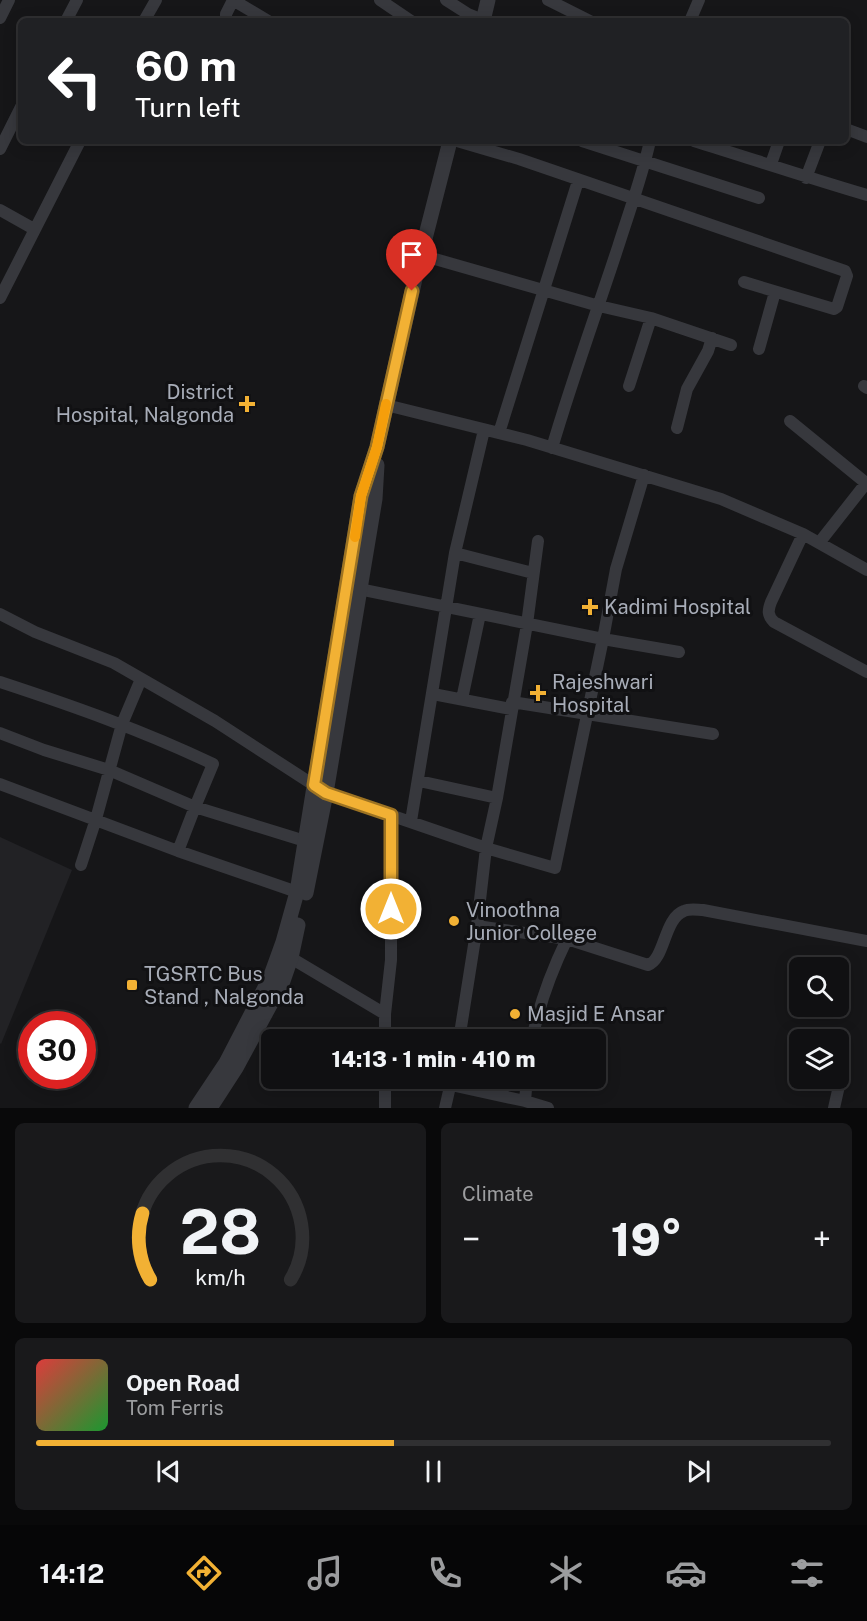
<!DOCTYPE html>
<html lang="en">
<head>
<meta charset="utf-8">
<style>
  :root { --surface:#101012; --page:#19191b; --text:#f1f3f6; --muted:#9c9d9f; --line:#303032; --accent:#f2b134 }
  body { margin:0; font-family:"Public Sans",sans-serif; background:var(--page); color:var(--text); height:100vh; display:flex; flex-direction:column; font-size:22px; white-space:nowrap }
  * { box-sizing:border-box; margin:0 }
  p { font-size:20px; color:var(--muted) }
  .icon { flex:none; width:33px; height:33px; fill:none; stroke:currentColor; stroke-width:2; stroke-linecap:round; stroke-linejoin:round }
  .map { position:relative; height:1108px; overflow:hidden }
  .panel { display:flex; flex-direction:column; gap:15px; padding:15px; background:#09090a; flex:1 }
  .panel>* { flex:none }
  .banner { position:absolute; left:18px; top:18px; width:831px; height:126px; border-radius:9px; box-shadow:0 3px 15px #0003,0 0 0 2px var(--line); background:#202124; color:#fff; overflow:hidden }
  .fabs { position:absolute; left:789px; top:957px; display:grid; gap:12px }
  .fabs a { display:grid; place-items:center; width:60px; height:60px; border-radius:9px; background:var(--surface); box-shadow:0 3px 15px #0003,0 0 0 2px var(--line); font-size:30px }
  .speed { position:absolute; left:18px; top:1011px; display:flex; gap:12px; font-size:30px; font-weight:700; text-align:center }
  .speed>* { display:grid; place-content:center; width:78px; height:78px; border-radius:50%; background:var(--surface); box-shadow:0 3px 15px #0003,0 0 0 2px var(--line); line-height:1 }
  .speed .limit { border:9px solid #d22; background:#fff; color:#111 }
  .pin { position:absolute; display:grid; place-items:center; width:51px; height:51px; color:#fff; margin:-62px -26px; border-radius:50% 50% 50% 0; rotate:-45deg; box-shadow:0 0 6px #0007 }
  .pin .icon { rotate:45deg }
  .me { position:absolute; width:66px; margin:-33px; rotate:0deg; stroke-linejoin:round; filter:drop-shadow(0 0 4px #0008) }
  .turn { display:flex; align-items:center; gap:21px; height:126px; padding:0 18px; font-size:27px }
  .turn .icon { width:78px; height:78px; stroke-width:2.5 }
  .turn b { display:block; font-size:42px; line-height:51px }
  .big { font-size:45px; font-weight:800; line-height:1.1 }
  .panel .tile { flex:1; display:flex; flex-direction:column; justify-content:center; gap:9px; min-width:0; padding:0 21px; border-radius:9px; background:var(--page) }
  .panel .dial { align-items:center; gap:0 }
  .dial svg { height:156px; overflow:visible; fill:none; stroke:var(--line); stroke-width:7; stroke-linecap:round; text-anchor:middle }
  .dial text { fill:var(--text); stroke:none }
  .song { display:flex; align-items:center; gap:18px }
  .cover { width:72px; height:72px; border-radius:9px; background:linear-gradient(135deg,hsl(0 70% 55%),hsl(130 70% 35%)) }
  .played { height:6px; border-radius:3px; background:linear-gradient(90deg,var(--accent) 45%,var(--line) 45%) }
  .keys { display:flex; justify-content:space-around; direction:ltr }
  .heat { display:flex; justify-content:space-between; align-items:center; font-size:33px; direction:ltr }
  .panel .tiles { flex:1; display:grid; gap:15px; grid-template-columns:1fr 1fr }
  .tile:last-child { grid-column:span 2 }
  .trip { position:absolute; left:261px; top:1029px; width:345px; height:60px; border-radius:9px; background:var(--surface); box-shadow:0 3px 15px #0003,0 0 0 2px var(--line); font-weight:800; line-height:60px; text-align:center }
  .tab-bar { display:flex; height:96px; justify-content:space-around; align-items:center; background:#060607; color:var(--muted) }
  .tab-bar .icon { width:42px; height:42px }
  .tab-bar .selected { color:var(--accent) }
  .tab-bar b { font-size:27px; color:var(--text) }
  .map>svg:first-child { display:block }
</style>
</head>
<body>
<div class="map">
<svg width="867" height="1108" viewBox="0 0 867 1108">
  <rect width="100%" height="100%" fill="#161618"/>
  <path fill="#222225" d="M 0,837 L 72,870 L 1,1044 L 0,1043 Z"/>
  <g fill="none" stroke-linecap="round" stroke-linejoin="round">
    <path stroke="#37383d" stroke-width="12" d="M 233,0 L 268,21
      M 380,0 L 411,21
      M 446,0 L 468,14 L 483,20
      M 548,0 L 590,21
      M 0,18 L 9,0
      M 66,21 L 77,0
      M 144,21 L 156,0
      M 226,21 L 226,14 L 233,0
      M 690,21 L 699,0
      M 846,129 L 867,137
      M 457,141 L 519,159 L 845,271 L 847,276 L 837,307 L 834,309 L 744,282
      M 582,141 L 759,198
      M 694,141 C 752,159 809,178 867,195
      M 0,149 L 21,107
      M 771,164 L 779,141
      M 806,178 L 820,141
      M 0,210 L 34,229
      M 421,255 L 599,306 L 651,318 L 731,345
      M 0,298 L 80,141
      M 759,349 L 775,292
      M 629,386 L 651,318
      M 864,386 L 867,388
      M 386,405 L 527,440 L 721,499 L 803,534 L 867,570
      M 790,421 L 866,483
      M 677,428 L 687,389 L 708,351 L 712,338
      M 499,433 L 578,181
      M 552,448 C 572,380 596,314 618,247 C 629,212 642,177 650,141
      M 644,475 L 616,569 L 603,639 L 679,652
      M 803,534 L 771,602 C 768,610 767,615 774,622 L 867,672
      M 819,543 L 867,482
      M 455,553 L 533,573
      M 0,614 L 35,632 L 114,663 L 215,721 L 326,793 L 486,848 L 555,868 L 603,639 L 359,589
      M 0,682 C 73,706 144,731 213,764 L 195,807 L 305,841
      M 433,694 L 511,709
      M 462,699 L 480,614
      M 512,702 L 713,734
      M 0,733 L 44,750 L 109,770 L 195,807 L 178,851 L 297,892
      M 419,781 L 497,798
      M 0,784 L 178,851
      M 411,821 L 455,553 L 484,430
      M 81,865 L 96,819 L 122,724 L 141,679
      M 477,926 L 567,939 L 648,965 C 665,959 664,918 684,911 C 690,908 698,910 703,910 L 867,941
      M 283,956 L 291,958 L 385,1014 L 391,960 L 391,815
      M 385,1014 L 385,1040
      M 459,1040 L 477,926 L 486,848 L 497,798 L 527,624 L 538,541
      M 532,1040 C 539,1004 551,972 567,939
      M 451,1085 L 525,1101 L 548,1108
      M 525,1101 L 527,1078
      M 385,1108 L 385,1078
      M 445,1108 L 452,1078
      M 834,1108 L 841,1077"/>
    <path stroke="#37383d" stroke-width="15" d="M 483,21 L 488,0
      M 306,893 L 326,793 L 375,499 L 377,465
      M 196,1108 L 226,1063 L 270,978 L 283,942 L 297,892 L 361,496 L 377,447 L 417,270 L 450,141
      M 210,1108 L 236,1068 L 283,981 L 291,958 L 298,925"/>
  </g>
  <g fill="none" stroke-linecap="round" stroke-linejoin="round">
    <defs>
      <path id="route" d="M 391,909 L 391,815 L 326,793 L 314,785 L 361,496 L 377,447 L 412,291"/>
    </defs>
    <use href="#route" stroke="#9d7322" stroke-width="15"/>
    <use href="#route" stroke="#f2b134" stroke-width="10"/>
    <path stroke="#f59e0b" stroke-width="10" d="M 355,537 L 361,496 L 377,447 L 386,404"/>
  </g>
  <g fill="#f2b134" stroke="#111113" stroke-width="2">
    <path d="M244 395h6v6h6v6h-6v6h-6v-6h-6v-6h6z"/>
    <path d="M587 598h6v6h6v6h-6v6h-6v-6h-6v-6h6z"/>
    <path d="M535 684h6v6h6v6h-6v6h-6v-6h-6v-6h6z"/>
    <circle cx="454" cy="921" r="6"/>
    <rect x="126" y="979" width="12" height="12" rx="3"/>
    <circle cx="515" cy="1014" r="6"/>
  </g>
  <g text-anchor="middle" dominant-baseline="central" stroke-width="6" stroke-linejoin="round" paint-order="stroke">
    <g font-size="20" fill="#a8adb8" stroke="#111113" text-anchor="start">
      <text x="234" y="392" text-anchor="end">District<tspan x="234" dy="23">Hospital, Nalgonda</tspan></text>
      <text x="604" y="607">Kadimi Hospital</text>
      <text x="552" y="682">Rajeshwari<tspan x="552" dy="23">Hospital</tspan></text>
      <text x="466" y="910">Vinoothna<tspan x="466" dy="23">Junior College</tspan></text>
      <text x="144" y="974">TGSRTC Bus<tspan x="144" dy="23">Stand , Nalgonda</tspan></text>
      <text x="527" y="1014">Masjid E Ansar</text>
    </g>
  </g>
</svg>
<div class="fabs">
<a><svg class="icon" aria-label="search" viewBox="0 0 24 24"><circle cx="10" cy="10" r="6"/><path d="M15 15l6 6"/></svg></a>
<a><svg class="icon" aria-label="layers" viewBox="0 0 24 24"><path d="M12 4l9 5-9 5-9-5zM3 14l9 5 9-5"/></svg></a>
</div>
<div class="speed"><div class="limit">30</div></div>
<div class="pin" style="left:412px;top:291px;background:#d93025"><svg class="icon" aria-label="arrive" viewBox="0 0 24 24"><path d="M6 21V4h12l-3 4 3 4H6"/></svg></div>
<svg class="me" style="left:391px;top:909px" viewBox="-20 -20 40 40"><circle r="17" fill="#f2b134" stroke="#fff" stroke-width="3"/><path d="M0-11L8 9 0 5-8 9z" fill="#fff"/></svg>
<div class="trip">14:13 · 1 min · 410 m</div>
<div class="banner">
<div class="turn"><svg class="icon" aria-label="left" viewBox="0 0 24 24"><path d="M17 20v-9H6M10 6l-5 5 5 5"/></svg><div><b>60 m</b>Turn left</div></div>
</div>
</div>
<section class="panel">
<div class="tiles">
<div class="tile dial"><svg viewBox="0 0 100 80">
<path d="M14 69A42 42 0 1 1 86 69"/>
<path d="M14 69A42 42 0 0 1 10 35" stroke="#f2b134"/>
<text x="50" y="56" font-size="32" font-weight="700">28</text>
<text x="50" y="72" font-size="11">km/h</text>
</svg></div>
<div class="tile"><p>Climate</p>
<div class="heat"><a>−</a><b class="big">19°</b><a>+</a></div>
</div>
<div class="tile">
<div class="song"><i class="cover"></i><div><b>Open Road</b><p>Tom Ferris</p></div></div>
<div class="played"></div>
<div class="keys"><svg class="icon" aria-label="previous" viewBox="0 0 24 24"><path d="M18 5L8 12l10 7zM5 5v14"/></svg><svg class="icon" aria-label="pause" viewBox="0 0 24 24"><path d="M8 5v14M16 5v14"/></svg><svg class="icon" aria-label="next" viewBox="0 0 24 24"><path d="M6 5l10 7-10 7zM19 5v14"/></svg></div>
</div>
</div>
</section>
<nav class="tab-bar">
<b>14:12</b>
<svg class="icon selected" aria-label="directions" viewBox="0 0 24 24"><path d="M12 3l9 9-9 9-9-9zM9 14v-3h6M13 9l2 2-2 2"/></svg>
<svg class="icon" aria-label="music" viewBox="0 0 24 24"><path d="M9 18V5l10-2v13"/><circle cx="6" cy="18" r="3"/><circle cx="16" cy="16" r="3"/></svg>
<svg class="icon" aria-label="phone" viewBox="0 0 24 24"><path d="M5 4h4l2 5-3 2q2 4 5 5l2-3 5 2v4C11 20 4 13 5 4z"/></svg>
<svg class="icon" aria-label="climate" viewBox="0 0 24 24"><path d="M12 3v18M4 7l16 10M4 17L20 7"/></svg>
<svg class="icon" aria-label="car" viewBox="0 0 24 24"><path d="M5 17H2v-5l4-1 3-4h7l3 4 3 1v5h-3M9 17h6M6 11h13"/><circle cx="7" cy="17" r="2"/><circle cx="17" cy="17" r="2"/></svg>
<svg class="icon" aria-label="filters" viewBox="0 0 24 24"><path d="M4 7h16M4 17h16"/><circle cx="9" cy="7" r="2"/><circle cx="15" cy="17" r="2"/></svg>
</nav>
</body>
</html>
